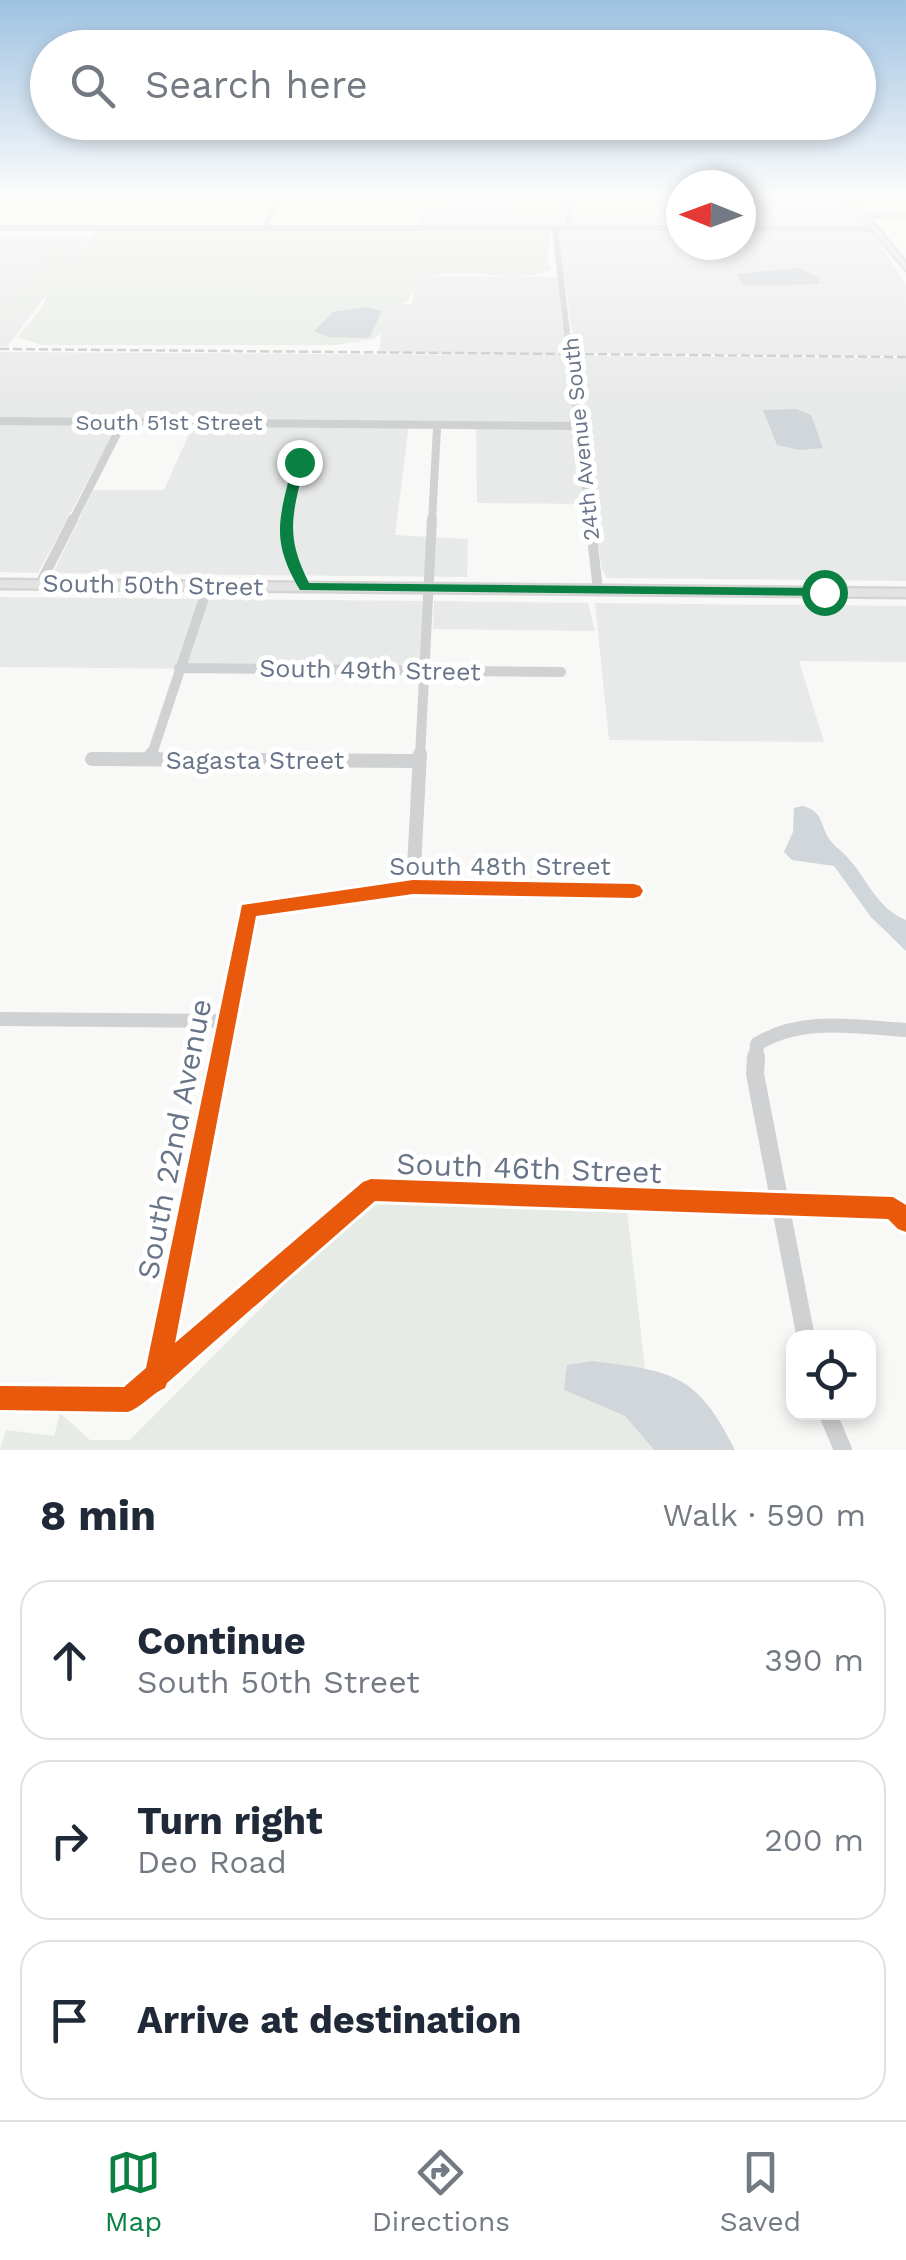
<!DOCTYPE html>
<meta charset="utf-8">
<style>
body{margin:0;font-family:"Work Sans",sans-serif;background:#f6f6f7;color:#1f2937}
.controls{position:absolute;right:30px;bottom:30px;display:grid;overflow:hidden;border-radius:20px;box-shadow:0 5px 15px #0003}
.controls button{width:90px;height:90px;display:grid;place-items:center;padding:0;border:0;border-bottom:2px solid #e0e1e3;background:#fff;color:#1f2937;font:50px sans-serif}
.compass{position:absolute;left:666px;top:170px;width:90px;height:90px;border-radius:50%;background:#fff;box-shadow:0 5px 15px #0003;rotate:271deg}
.stop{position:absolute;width:30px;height:30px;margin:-22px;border:8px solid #0b8043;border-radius:50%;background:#fff}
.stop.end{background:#0b8043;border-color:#fff;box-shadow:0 2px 10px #0008}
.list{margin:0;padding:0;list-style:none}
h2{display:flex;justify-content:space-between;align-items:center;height:130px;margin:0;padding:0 40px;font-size:42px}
h2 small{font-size:32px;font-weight:400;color:#747a83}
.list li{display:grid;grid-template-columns:65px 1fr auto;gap:30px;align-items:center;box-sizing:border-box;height:160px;margin:0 20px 20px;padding:0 20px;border:2px solid #e0e1e3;border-radius:30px}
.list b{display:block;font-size:38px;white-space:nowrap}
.list p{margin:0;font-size:32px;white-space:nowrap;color:#747a83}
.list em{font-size:32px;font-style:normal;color:#747a83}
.icon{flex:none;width:55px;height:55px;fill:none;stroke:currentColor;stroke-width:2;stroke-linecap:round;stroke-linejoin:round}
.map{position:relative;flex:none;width:906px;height:1450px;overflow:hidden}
.search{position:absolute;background:#fff;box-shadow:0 5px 15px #0003;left:30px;right:30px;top:30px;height:110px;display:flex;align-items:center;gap:25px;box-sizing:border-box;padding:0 35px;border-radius:55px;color:#747a83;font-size:38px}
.sheet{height:670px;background:#fff}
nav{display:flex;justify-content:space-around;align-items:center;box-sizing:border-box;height:140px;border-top:2px solid #e0e1e3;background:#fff;font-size:28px;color:#747a83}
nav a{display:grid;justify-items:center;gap:5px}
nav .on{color:#0b8043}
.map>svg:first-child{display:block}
.built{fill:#e8e9e9}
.green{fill:#e7ebe5}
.water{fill:#d1d6da}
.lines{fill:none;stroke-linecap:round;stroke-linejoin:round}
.major-casing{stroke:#d4d4d5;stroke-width:5}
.minor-far4{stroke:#d0d1d2;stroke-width:6}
.minor-far3{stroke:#d0d1d2;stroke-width:8}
.minor-far2{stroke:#d0d1d2;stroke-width:10}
.minor-far1{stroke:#d0d1d2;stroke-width:14}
.minor{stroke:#d0d1d2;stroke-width:18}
.major{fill:#e3e3e3;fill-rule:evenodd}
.rail{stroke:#c6c7c8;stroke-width:2.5;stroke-dasharray:9 4;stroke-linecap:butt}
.cycleway-casing{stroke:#fff;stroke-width:6}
.cycleway{fill:#e8590c;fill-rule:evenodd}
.route{fill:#0b8043}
.labels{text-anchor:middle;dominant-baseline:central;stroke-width:10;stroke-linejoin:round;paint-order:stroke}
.far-street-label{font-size:22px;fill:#687487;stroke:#fff}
.street-label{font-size:25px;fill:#687487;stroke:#fff}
.near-street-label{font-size:30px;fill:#687487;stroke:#fff}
</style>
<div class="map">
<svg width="906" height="1450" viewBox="0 0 906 1450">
<rect width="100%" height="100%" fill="#f8f8f7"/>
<!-- built -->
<path class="built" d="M452,197H565L569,228L574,227L570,197H681V245H741V197H850L906,284V356L575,353L557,228L419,233L422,207H450Z
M0,236L90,237L7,347L0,346Z
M416,276L559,277L586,504L477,503L476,424H409L395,535L468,539L467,577L53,573L93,490H164L194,423H119L38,573L0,572V352L527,355L379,353L385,304H412Z
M576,356L906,358V581L607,578L602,569L579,425Z
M0,597L424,601L423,671L0,667Z
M434,601L588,603L595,631L433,629Z
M595,603L906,606V662L799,661L824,742L609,740Z"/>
<!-- green -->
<path class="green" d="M503,224L551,225L547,260L552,268L547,272C507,286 447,259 418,284C411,290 411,296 406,303L388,306L386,328L374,339L335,345H41L18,337L43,306L50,283L25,313L0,326L3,307L56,243L82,242L60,275L100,229L321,231Z
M373,1195L626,1202L645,1369L564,1390L625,1416L654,1450H0L6,1430L54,1436L60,1413L90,1440H130Z"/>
<!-- water -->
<path class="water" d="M798,268L816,276L820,284L750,286L742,284L737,274Z
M365,307L382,311L369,338L328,337L314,331L333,312Z
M796,409L811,415L823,448L800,450L777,445L763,410Z
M802,806C824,811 819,824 830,840C834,846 842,851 847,857C868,879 876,908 906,920V951L871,917L834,866L792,860L784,852L793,832L794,808Z
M592,1361C672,1371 697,1373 735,1450H654L625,1416L564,1390L567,1365Z"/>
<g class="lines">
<!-- major casing -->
<g class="major-casing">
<path id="major" d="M845,197H852L906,263V270Z
M0,580L906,589V597L0,588Z"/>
</g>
<!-- minor-far4 -->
<path class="minor-far4" d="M568,197L570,227
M871,216H906
M0,228H681
M265,228L279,197
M555,228L568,340
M741,228L871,229"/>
<!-- minor-far3 -->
<path class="minor-far3" d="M568,337L590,522
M0,421L579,426
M72,522L123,422
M286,522L299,463
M432,522L437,428"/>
<!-- minor-far2 -->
<path class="minor-far2" d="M286,519L289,552L304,587
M590,519L598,590
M40,584L73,519
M179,668L561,672
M151,757L208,586
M420,757L432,519"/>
<!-- minor-far1 -->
<path class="minor-far1" d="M92,759L419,761
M150,759L152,754
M413,887L420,754
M0,1019L224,1021
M219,1060L248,910L413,887L634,891
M756,1060L757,1044C802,1016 856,1027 906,1030"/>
<!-- minor -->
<path class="minor" d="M756,1057L755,1074L806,1338
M156,1379L219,1057
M0,1398L128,1400L371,1190L893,1208L906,1221
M827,1412L843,1450"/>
<!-- major -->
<use href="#major" class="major"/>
<!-- rail -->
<path class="rail" d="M0,349L906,357"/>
<!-- cycleway casing -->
<g class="cycleway-casing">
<path id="cycleway" d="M413,880L634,884L640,886L643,891L640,896L634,898L413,894L256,916L175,1343L363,1182L371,1179L893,1197L906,1205V1232L898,1229L888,1219L375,1201L167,1383L165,1388C151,1394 142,1407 128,1412L0,1410V1386L124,1387L146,1368L242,905Z"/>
</g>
<!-- cycleway -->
<use href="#cycleway" class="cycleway"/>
</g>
<!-- sky -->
<linearGradient id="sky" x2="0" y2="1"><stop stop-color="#9fc2e2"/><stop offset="0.49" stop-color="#fcfcfb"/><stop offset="1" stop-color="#fcfcfb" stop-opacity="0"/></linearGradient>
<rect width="906" height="400" fill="url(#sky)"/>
<!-- route -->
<path class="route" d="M299,459L305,462C293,514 284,534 309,583L824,588L831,592L824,596L300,590C269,538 280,518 293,462Z"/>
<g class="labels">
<!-- far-street labels -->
<g class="far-street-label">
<text x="169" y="422">South 51st Street</text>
<text transform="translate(581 439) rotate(-96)">24th Avenue South</text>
</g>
<!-- street labels -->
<g class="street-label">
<text transform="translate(153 585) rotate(1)">South 50th Street</text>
<text transform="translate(370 670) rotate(1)">South 49th Street</text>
<text x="255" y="760">Sagasta Street</text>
<text x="500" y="866">South 48th Street</text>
</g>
<!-- near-street labels -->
<g class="near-street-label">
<text transform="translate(174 1139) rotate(-79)">South 22nd Avenue</text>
<text transform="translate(529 1168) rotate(2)">South 46th Street</text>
</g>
</g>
</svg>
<div class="controls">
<button><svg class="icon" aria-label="locate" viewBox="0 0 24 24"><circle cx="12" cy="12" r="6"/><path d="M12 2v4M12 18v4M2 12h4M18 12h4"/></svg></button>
</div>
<svg class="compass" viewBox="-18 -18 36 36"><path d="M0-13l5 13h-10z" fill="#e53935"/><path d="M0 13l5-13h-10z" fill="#747a83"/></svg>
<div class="stop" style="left:824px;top:592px"></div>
<div class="stop end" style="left:299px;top:462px"></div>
<div class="search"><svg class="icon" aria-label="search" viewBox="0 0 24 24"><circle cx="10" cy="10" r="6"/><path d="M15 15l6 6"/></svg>Search here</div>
</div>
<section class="sheet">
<h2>8 min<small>Walk · 590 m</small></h2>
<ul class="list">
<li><svg class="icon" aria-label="ahead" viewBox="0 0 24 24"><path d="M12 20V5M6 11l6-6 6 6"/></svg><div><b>Continue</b><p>South 50th Street</p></div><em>390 m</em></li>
<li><svg class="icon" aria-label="right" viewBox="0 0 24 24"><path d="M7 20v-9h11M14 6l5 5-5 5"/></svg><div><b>Turn right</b><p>Deo Road</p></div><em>200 m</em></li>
<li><svg class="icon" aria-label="arrive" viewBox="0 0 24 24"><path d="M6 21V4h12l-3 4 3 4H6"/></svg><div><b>Arrive at destination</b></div></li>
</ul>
</section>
<nav>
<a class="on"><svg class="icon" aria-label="map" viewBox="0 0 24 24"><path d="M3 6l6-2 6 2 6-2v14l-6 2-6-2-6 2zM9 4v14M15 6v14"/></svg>Map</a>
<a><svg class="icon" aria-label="directions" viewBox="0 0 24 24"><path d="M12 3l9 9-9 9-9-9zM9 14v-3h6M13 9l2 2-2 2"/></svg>Directions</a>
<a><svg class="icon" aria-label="saved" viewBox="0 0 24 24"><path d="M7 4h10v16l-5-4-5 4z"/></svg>Saved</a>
</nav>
